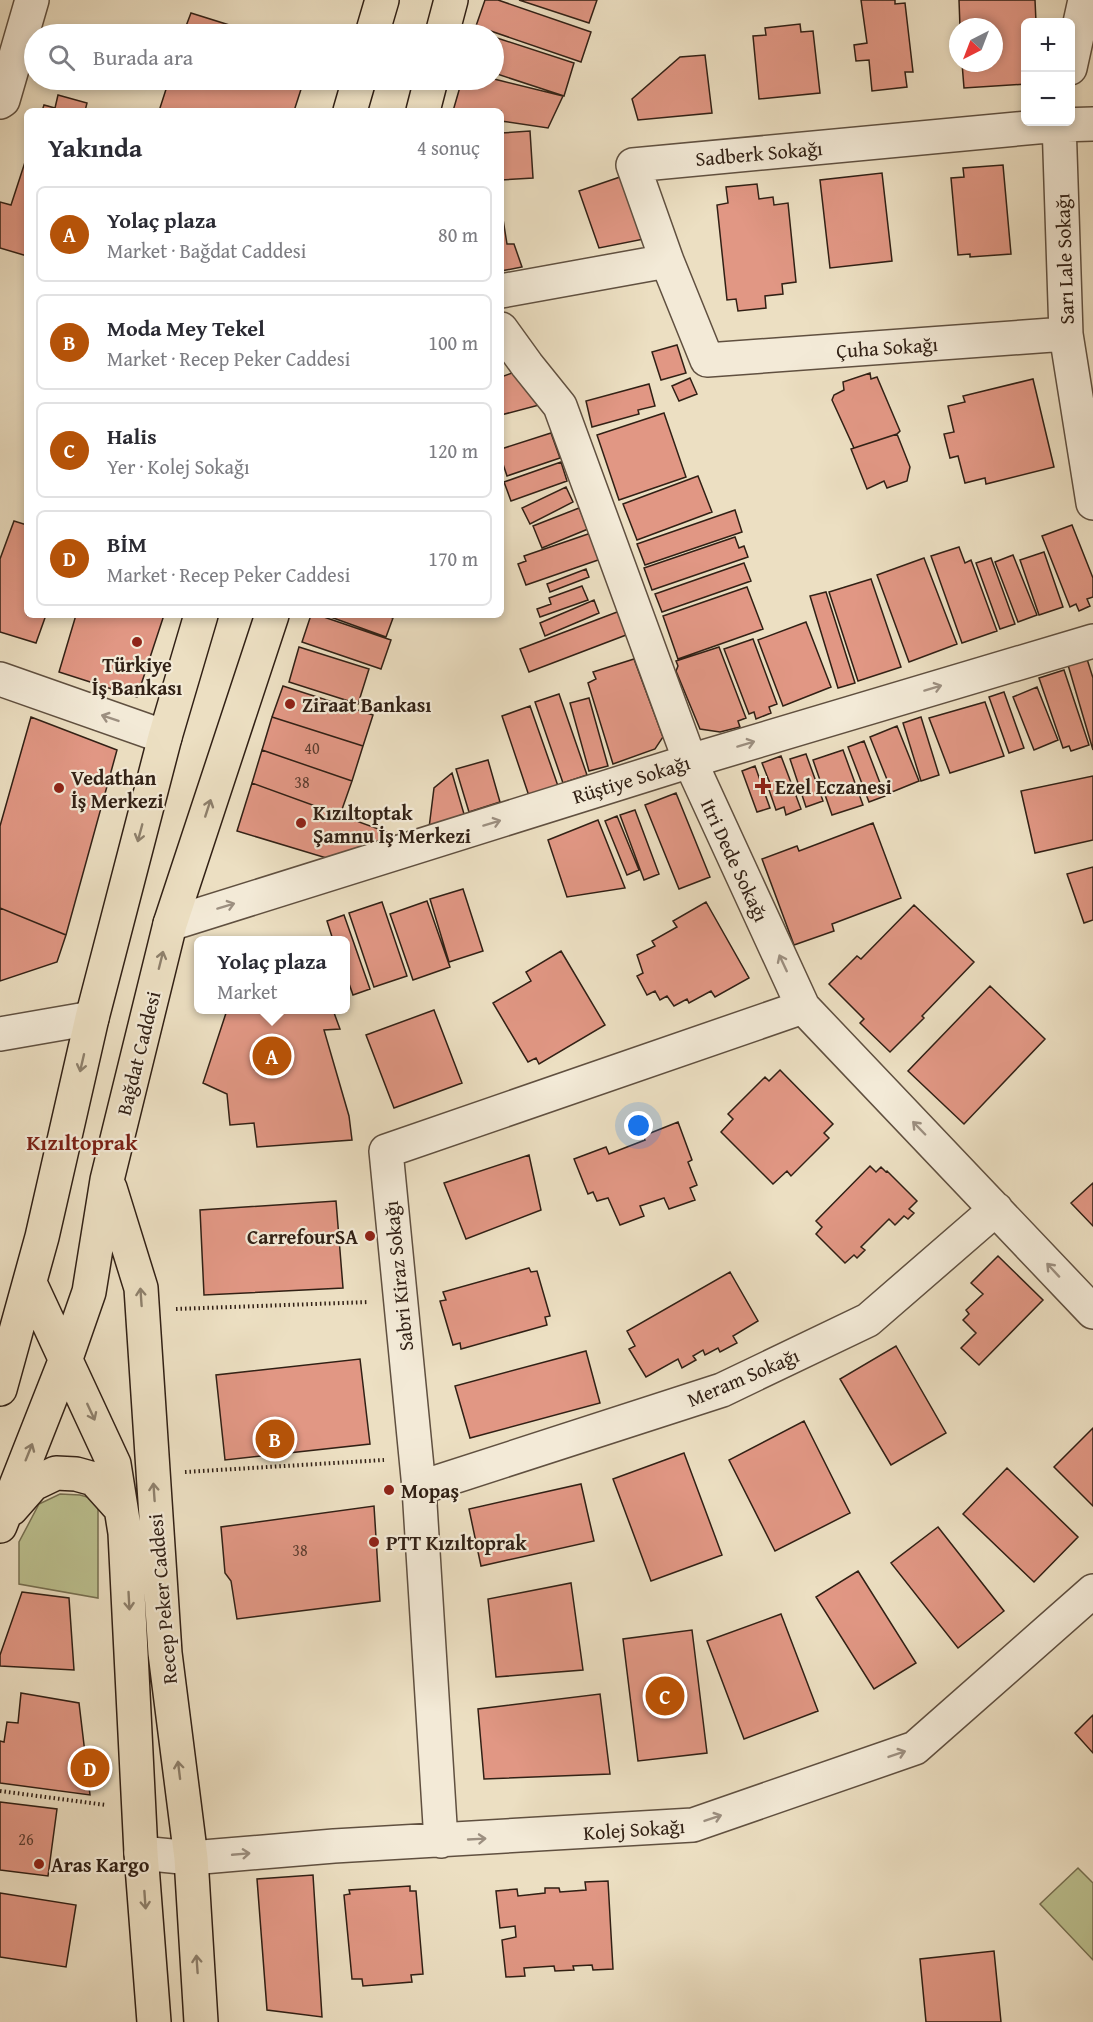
<!DOCTYPE html>
<html lang="tr">
<meta charset="utf-8">
<style>
body{margin:0;font-family:"Gentium Book Plus",serif;background:#f2f2f3;color:#2b2b33}
.controls{position:absolute;right:18px;top:18px;display:grid;overflow:hidden;border-radius:9px;box-shadow:0 3px 9px #0003}
.controls button{width:54px;height:54px;display:grid;place-items:center;padding:0;border:0;border-bottom:2px solid #e1e1e2;background:#fff;color:#2b2b33;font:30px sans-serif}
.compass{position:absolute;left:949px;top:18px;width:54px;height:54px;border-radius:50%;background:#fff;box-shadow:0 3px 9px #0003;rotate:222deg}
.you{position:absolute;left:639px;top:1126px;width:21px;height:21px;margin:-15px;border:4px solid #fff;border-radius:50%;background:#1a73e8;box-shadow:0 0 0 9px #1a73e833}
.badge{display:grid;place-items:center;width:39px;height:39px;border-radius:50%;background:#b45309;color:#fff;font-size:20px;font-weight:700}
.pin{position:absolute;translate:-50% -50%;border:3px solid #fff;box-shadow:0 2px 6px #0006}
.popup{position:absolute;left:194px;top:936px;width:156px;height:78px;box-sizing:border-box;display:grid;place-content:center;border-radius:9px;background:#fff;filter:drop-shadow(0 2px 4px #0005);font-size:20px;white-space:nowrap;color:#7c7c81}
.popup b{font-size:22px;color:#2b2b33}
.popup::after{content:'';position:absolute;left:50%;top:100%;margin-left:-12px;border:12px solid transparent;border-top-color:#fff}
.list{margin:0;padding:0;list-style:none}
h2{display:flex;justify-content:space-between;align-items:center;height:78px;margin:0;padding:0 24px;font-size:26px}
h2 small{font-size:20px;font-weight:400;color:#7c7c81}
.list li{display:grid;grid-template-columns:39px 1fr auto;gap:18px;align-items:center;box-sizing:border-box;height:96px;margin:0 12px 12px;padding:0 12px;border:2px solid #e1e1e2;border-radius:9px}
.list b{display:block;font-size:22px;white-space:nowrap}
.list p{margin:0;font-size:20px;white-space:nowrap;color:#7c7c81}
.list em{font-size:20px;font-style:normal;color:#7c7c81}
.icon{flex:none;width:33px;height:33px;fill:none;stroke:currentColor;stroke-width:2;stroke-linecap:round;stroke-linejoin:round}
.map{position:relative;flex:none;width:1093px;height:2022px;overflow:hidden}
.search{position:absolute;background:#fff;box-shadow:0 3px 9px #0003;left:24px;top:24px;width:480px;height:66px;display:flex;align-items:center;gap:15px;box-sizing:border-box;padding:0 21px;border-radius:33px;color:#7c7c81;font-size:22px}
.panel{position:absolute;background:#fff;box-shadow:0 3px 9px #0003;left:24px;top:108px;width:480px;height:510px;border-radius:9px}
.map>svg:first-child{display:block}
.green{fill:#bcc190;stroke:#767052;stroke-width:1.5}
.building{fill:#e19784;stroke:#312015;stroke-width:1.5}
.lines{fill:none;stroke-linecap:round;stroke-linejoin:round}
.minor-casing{stroke:#605040;stroke-width:36}
.major-casing{stroke:#312015;stroke-width:36}
.path{stroke:#312015;stroke-width:4;stroke-dasharray:1.5 3;stroke-linecap:butt}
.minor{stroke:#f3ead7;stroke-width:33}
.major{stroke:#ecdfc2;stroke-width:33}
.oneway{stroke:#9c8f80}
.oneway2{stroke:#8e806c}
.poi-dot{fill:#8f2418;stroke:#f3ead7;stroke-width:2}
.labels{text-anchor:middle;dominant-baseline:central;stroke-width:4.5;stroke-linejoin:round;paint-order:stroke}
.number-label{font-size:16px;fill:#5d3e31}
.street-label{font-size:20px;fill:#312015;stroke:#f3ead7}
.poi-label{font-size:20px;font-weight:bold;fill:#312015;stroke:#f3ead7;text-anchor:start}
.quarter-label{font-size:22px;font-weight:bold;fill:#7a1f14;stroke:#f3ead7}
</style>
<div class="map">
<svg width="1093" height="2022" viewBox="0 0 1093 2022">
<rect width="100%" height="100%" fill="#ecdfc2"/>
<filter id="stains"><feTurbulence type="fractalNoise" baseFrequency=".00333" numOctaves="4"/><feColorMatrix values="0 0 0 0 .2 0 0 0 0 .09 0 0 0 0 .02 0 0 0 .5 -.17"/></filter>
<radialGradient id="worn" r=".72"><stop offset=".6" stop-color="#630" stop-opacity="0"/><stop offset="1" stop-color="#630" stop-opacity=".3"/></radialGradient>
<!-- green -->
<path class="green" d="M60,1494L80,1495L98,1500V1598L19,1584V1542L39,1504Z
M1078,1868L1093,1883V1960L1040,1904Z"/>
<!-- building -->
<path class="building" d="M485,0H498L591,32L581,62L476,26Z
M519,0H597L589,23Z
M861,0H895V4L905,3L913,72H905L907,87L872,91L869,60L856,61L854,45L867,43Z
M959,0H1035L1036,22H1026V84L964,88L962,63H994V27H960Z
M191,13L258,34H183Z
M800,24L801,32L813,31L820,93L759,99L753,36L766,35L765,28Z
M494,37L574,63L564,96L494,73Z
M705,55L712,113L638,120L632,99L680,57Z
M494,79L563,96L548,128L501,121V111H453L462,80Z
M169,80H304L294,111H159Z
M58,95L87,103L85,111H42L44,105L55,108Z
M530,131L533,178L501,180V133Z
M27,156V256L0,248V202L11,205Z
M1003,165L1011,254L970,257V254L958,255L951,178L964,177L963,168Z
M882,173L892,261L830,268L820,180Z
M620,177L644,239L599,248L579,191Z
M757,184L759,199L773,197L774,205L788,203L796,282L782,284L783,294L765,296L766,308L738,311L736,299L727,300L717,205L728,203L726,187Z
M503,219L507,244H514L522,267L501,271V220Z
M677,345L686,373L661,380L652,352Z
M523,369L539,405L501,415V377Z
M870,373L871,379L877,377L900,431L897,434L854,448L832,400L834,395L844,390L843,382Z
M690,378L697,394L679,401L672,386Z
M1033,379L1054,467L986,484L985,478L965,483L958,456L950,458L944,434L954,432L948,406L965,402L963,396Z
M649,384L655,406L638,410L639,414L592,427L586,401Z
M664,413L686,477L619,500L597,435Z
M551,433L560,458L507,476L501,458V449Z
M897,434L910,467L907,481L887,488L884,481L867,489L851,449Z
M561,462L567,481L511,501L504,482Z
M698,476L712,512L637,540L623,504Z
M566,487L573,502L530,524L522,508Z
M579,508L588,529L542,548L533,526Z
M735,510L742,532L645,565L637,544Z
M14,521L27,525V615H46L36,643L0,632V559Z
M1072,525L1093,578V597L1087,599L1090,606L1079,611L1076,604L1070,607L1042,536Z
M591,533L601,559L526,585L518,564L526,561L524,556Z
M735,537L739,548L744,546L748,557L652,590L644,568Z
M959,547L965,563L971,560L997,631L962,643L931,556Z
M1044,552L1063,607L1039,615L1020,560Z
M1013,555L1037,615L1018,622L995,562Z
M924,558L957,644L909,662L877,575Z
M991,558L1015,624L1000,629L976,563Z
M744,563L751,581L662,612L655,594Z
M586,569L589,577L550,592L547,584Z
M871,579L901,667L858,681L829,592Z
M582,586L588,600L540,617L537,609L551,604L549,598Z
M747,587L763,629L678,659L663,616Z
M826,592L855,683L838,688L810,596Z
M594,600L599,613L545,636L540,623Z
M625,609L634,632L529,672L520,649Z
M76,615H164L137,697L59,672Z
M311,615H318L391,640L381,669L302,642Z
M325,615H384L393,618L386,637Z
M806,622L831,687L783,706L758,640Z
M753,639L777,704L769,707L771,713L756,719L754,712L749,714L724,649Z
M299,647L369,669L358,704L289,682Z
M719,647L746,718L738,721L740,727L720,732L700,729L676,671L678,666L676,661Z
M634,659L663,737L655,749L613,764L588,683L596,679L593,672Z
M1087,659L1093,678V750L1068,665Z
M1064,670L1089,745L1071,751L1069,746L1063,748L1039,678Z
M283,686L373,715L363,746L272,717Z
M1037,687L1058,740L1034,750L1013,697Z
M1004,692L1024,748L1009,753L989,697Z
M559,694L587,775L563,783L535,702Z
M589,698L608,766L589,771L570,703Z
M985,702L1004,756L950,773L929,718Z
M530,706L558,786L529,796L502,716Z
M31,717L117,750L66,935L0,908V826Z
M272,717L363,746L352,781L262,750Z
M921,717L939,775L921,781L903,723Z
M897,726L919,781L892,792L870,737Z
M864,741L885,796L869,802L848,747Z
M262,750L352,781L340,815L252,783Z
M843,750L863,805L832,815L813,760Z
M806,754L823,801L806,807L790,759Z
M781,756L801,809L786,815L784,807L776,810L768,787L771,786L762,763Z
M488,760L500,802L469,812L456,769Z
M755,766L770,808L757,812L742,771Z
M452,773L464,814L429,828L434,788Z
M1093,776V840L1035,853L1021,791Z
M252,783L395,835L333,860L237,831Z
M676,793L710,877L679,889L645,805Z
M635,810L659,874L644,880L620,815Z
M617,816L639,870L627,875L605,821Z
M598,820L625,888L567,897L548,840Z
M873,823L901,898L832,924L834,931L794,945L762,859L797,846L799,851Z
M1093,867V920L1084,923L1067,874Z
M463,889L483,951L449,962L430,899Z
M427,901L450,967L413,980L390,914Z
M382,902L407,976L374,987L349,913Z
M706,902L749,978L715,997L711,991L689,1003L687,999L674,1006L667,996L660,1000L655,991L647,995L637,976L643,973L637,955L655,946L652,941L677,927L673,921Z
M914,905L974,962L922,1016L924,1018L890,1052L860,1023L864,1019L829,984L857,956L861,959Z
M0,908L66,935L57,962L0,981Z
M344,915L370,989L353,995L346,975V940H333L327,921Z
M561,951L605,1025L539,1064L536,1058L528,1062L493,1003L531,981L526,972Z
M990,986L1045,1039L964,1124L908,1071Z
M227,1010H333L340,1029L324,1030L349,1116L352,1140L257,1147L254,1123L230,1125L227,1094L203,1083Z
M434,1010L462,1083L394,1108L366,1035Z
M780,1070L833,1124L824,1133L829,1138L791,1176L787,1171L773,1184L721,1132L733,1119L728,1114L765,1077L769,1081Z
M678,1122L692,1160L688,1162L697,1185L690,1188L695,1200L669,1209L664,1198L640,1206L644,1216L620,1225L608,1198L597,1201L593,1192L588,1194L574,1159L606,1147L609,1154L645,1140L643,1136Z
M529,1155L541,1210L466,1239L444,1183Z
M870,1166L876,1172L881,1167L886,1172L887,1171L917,1201L909,1209L914,1213L908,1219L904,1216L895,1225L889,1219L861,1247L865,1250L857,1258L854,1255L845,1263L816,1234L822,1227L816,1221Z
M1093,1183V1226L1071,1203Z
M336,1201L343,1288L204,1295L200,1210Z
M998,1256L1043,1300L979,1365L961,1348L976,1333L963,1320L969,1314L966,1310L983,1294L971,1283Z
M529,1268L531,1272L537,1271L550,1316L545,1317L547,1325L461,1349L460,1343L453,1345L440,1301L446,1300L443,1292Z
M730,1272L758,1321L733,1336L737,1343L720,1352L718,1348L705,1355L703,1350L693,1356L696,1360L682,1368L678,1359L646,1377L629,1349L635,1346L627,1331Z
M896,1346L946,1433L891,1465L840,1379Z
M586,1351L600,1403L470,1438L455,1386Z
M360,1359L370,1444L225,1460L216,1375Z
M804,1421L850,1513L775,1551L729,1460Z
M1093,1428V1506L1054,1467Z
M684,1453L722,1555L651,1581L613,1479Z
M1007,1468L1078,1537L1034,1582L963,1514Z
M581,1484L594,1541L481,1566L469,1509Z
M374,1506L380,1601L237,1619L231,1581L225,1573L221,1527Z
M938,1527L1004,1611L958,1648L891,1563Z
M858,1571L916,1663L874,1689L816,1597Z
M571,1583L583,1670L496,1677L488,1599Z
M22,1592L69,1598L74,1670L0,1666V1655Z
M781,1614L818,1711L744,1739L707,1641Z
M692,1630L707,1753L638,1761L623,1639Z
M21,1693L79,1703L90,1795L0,1783V1741L4,1742L7,1722L18,1723Z
M600,1694L610,1774L484,1779L478,1709Z
M1093,1715V1753L1075,1733Z
M0,1802L57,1809L48,1876L0,1870Z
M313,1875L322,2017L267,2010L257,1879Z
M608,1881L613,1969L593,1970L592,1965L573,1966L574,1970L555,1971L554,1966L524,1968L525,1976L506,1977L502,1940L516,1937L515,1926L500,1928L496,1891L517,1889L518,1896L545,1893V1888H559L560,1892L586,1890L585,1882Z
M410,1886V1891H416L423,1974L411,1975L412,1982L363,1986L362,1979H352L344,1895L350,1894L349,1890Z
M0,1893L76,1905L66,1967L0,1957Z
M994,1951L1001,2022H926L920,1959Z"/>
<g class="lines">
<!-- minor casing -->
<g class="minor-casing">
<path id="minor" d="M1070,68L1085,0
M0,102L3,100L32,0
M1059,122L1066,334L1093,503
M501,291L667,261
M501,329L527,365L560,406L690,761L803,1007L1093,1312
M1066,334L707,360L667,261L633,165L1059,125L1093,124
M0,679L165,737
M170,924L690,761L1093,641
M0,1034L92,1018
M419,1488L722,1390L868,1320L996,1209
M441,1841L419,1488L386,1151L803,1007
M141,1853L191,1858L334,1846L693,1825L915,1748L1093,1591"/>
</g>
<!-- major casing -->
<g class="major-casing">
<path id="major" d="M372,34L382,0
M442,34L451,0
M350,111L359,80
M423,111L431,80
M110,1188L141,1288L165,1653L191,1858L201,2022
M30,1283L114,1464L125,1533L141,1853L154,2022
M0,1389L42,1237L92,1018L165,737L201,615
M11,1509L33,1484L56,1473L76,1474L94,1479L121,1509
M0,1526L65,1361L89,1292L107,1180L170,924L272,615"/>
</g>
<!-- path -->
<path class="path" d="M176,1309L369,1302
M185,1472L384,1460
M0,1791L106,1805"/>
<!-- minor -->
<use href="#minor" class="minor"/>
<!-- major -->
<use href="#major" class="major"/>
</g>
<!-- one-way arrows -->
<defs><path id="oneway-shaft" d="M-6 0H5M1.5-3L5.5 0L1.5 3" fill="none" stroke-width="1.6" stroke-linecap="round" stroke-linejoin="round" transform="scale(1.5)"/></defs>
<g class="oneway">
<use href="#oneway-shaft" transform="translate(933 688) rotate(-17)"/>
<use href="#oneway-shaft" transform="translate(110 718) rotate(-161)"/>
<use href="#oneway-shaft" transform="translate(746 744) rotate(-17)"/>
<use href="#oneway-shaft" transform="translate(492 823) rotate(-17)"/>
<use href="#oneway-shaft" transform="translate(226 906) rotate(-17)"/>
<use href="#oneway-shaft" transform="translate(783 963) rotate(-115)"/>
<use href="#oneway-shaft" transform="translate(919 1128) rotate(-134)"/>
<use href="#oneway-shaft" transform="translate(1053 1270) rotate(-133)"/>
<use href="#oneway-shaft" transform="translate(897 1754) rotate(-19)"/>
<use href="#oneway-shaft" transform="translate(713 1818) rotate(-19)"/>
<use href="#oneway-shaft" transform="translate(477 1839) rotate(-3)"/>
<use href="#oneway-shaft" transform="translate(241 1854) rotate(-5)"/>
</g>
<g class="oneway2">
<use href="#oneway-shaft" transform="translate(208 808) rotate(-72)"/>
<use href="#oneway-shaft" transform="translate(140 833) rotate(105)"/>
<use href="#oneway-shaft" transform="translate(161 960) rotate(-76)"/>
<use href="#oneway-shaft" transform="translate(82 1063) rotate(103)"/>
<use href="#oneway-shaft" transform="translate(141 1297) rotate(-94)"/>
<use href="#oneway-shaft" transform="translate(91 1412) rotate(65)"/>
<use href="#oneway-shaft" transform="translate(29 1452) rotate(-68)"/>
<use href="#oneway-shaft" transform="translate(154 1492) rotate(-94)"/>
<use href="#oneway-shaft" transform="translate(129 1601) rotate(87)"/>
<use href="#oneway-shaft" transform="translate(179 1770) rotate(-97)"/>
<use href="#oneway-shaft" transform="translate(145 1900) rotate(86)"/>
<use href="#oneway-shaft" transform="translate(197 1964) rotate(-94)"/>
</g>
<!-- markers -->
<g class="poi-dot">
<circle cx="137" cy="642" r="6"/>
<circle cx="290" cy="704" r="6"/>
<path d="M760 777h6v6h6v6h-6v6h-6v-6h-6v-6h6z"/>
<circle cx="59" cy="788" r="6"/>
<circle cx="301" cy="823" r="6"/>
<circle cx="370" cy="1236" r="6"/>
<circle cx="389" cy="1490" r="6"/>
<circle cx="374" cy="1542" r="6"/>
<circle cx="39" cy="1864" r="6"/>
</g>
<g class="labels">
<!-- number labels -->
<g class="number-label">
<text x="312" y="748">40</text>
<text x="302" y="782">38</text>
<text x="300" y="1550">38</text>
<text x="26" y="1839">26</text>
</g>
<!-- street labels -->
<g class="street-label">
<text transform="translate(759 153) rotate(-5)">Sadberk Sokağı</text>
<text transform="translate(1064 259) rotate(-92)">Sarı Lale Sokağı</text>
<text transform="translate(887 347) rotate(-4)">Çuha Sokağı</text>
<text transform="translate(631 779) rotate(-17)">Rüştiye Sokağı</text>
<text transform="translate(735 860) rotate(65)">Itri Dede Sokağı</text>
<text transform="translate(138 1053) rotate(-76)">Bağdat Caddesi</text>
<text transform="translate(398 1276) rotate(-96)">Sabri Kiraz Sokağı</text>
<text transform="translate(743 1377) rotate(-23)">Meram Sokağı</text>
<text transform="translate(162 1599) rotate(-95)">Recep Peker Caddesi</text>
<text transform="translate(634 1829) rotate(-4)">Kolej Sokağı</text>
</g>
<!-- poi labels -->
<g class="poi-label">
<text x="137" y="664" text-anchor="middle">Türkiye<tspan x="137" dy="23">İş Bankası</tspan></text>
<text x="302" y="704">Ziraat Bankası</text>
<text x="71" y="777">Vedathan<tspan x="71" dy="23">İş Merkezi</tspan></text>
<text x="775" y="786">Ezel Eczanesi</text>
<text x="313" y="812">Kızıltoptak<tspan x="313" dy="23">Şamnu İş Merkezi</tspan></text>
<text x="358" y="1236" text-anchor="end">CarrefourSA</text>
<text x="401" y="1490">Mopaş</text>
<text x="386" y="1542">PTT Kızıltoprak</text>
<text x="51" y="1864">Aras Kargo</text>
</g>
<!-- quarter labels -->
<g class="quarter-label">
<text x="82" y="1142">Kızıltoprak</text>
</g>
</g>
<rect width="100%" height="100%" filter="url(#stains)"/>
<rect width="100%" height="100%" fill="url(#worn)"/>
</svg>
<div class="controls">
<button>+</button>
<button>−</button>
</div>
<svg class="compass" viewBox="-18 -18 36 36"><path d="M0-13l5 13h-10z" fill="#e53935"/><path d="M0 13l5-13h-10z" fill="#7c7c81"/></svg>
<div class="you"></div>
<div class="pin badge" style="left:272px;top:1056px">A</div>
<div class="popup"><b>Yolaç plaza</b>Market</div>
<div class="pin badge" style="left:275px;top:1439px">B</div>
<div class="pin badge" style="left:665px;top:1696px">C</div>
<div class="pin badge" style="left:90px;top:1768px">D</div>
<div class="search"><svg class="icon" aria-label="search" viewBox="0 0 24 24"><circle cx="10" cy="10" r="6"/><path d="M15 15l6 6"/></svg>Burada ara</div>
<section class="panel">
<h2>Yakında<small>4 sonuç</small></h2>
<ul class="list">
<li><span class="badge">A</span><div><b>Yolaç plaza</b><p>Market · Bağdat Caddesi</p></div><em>80 m</em></li>
<li><span class="badge">B</span><div><b>Moda Mey Tekel</b><p>Market · Recep Peker Caddesi</p></div><em>100 m</em></li>
<li><span class="badge">C</span><div><b>Halis</b><p>Yer · Kolej Sokağı</p></div><em>120 m</em></li>
<li><span class="badge">D</span><div><b>BİM</b><p>Market · Recep Peker Caddesi</p></div><em>170 m</em></li>
</ul>
</section>
</div>
